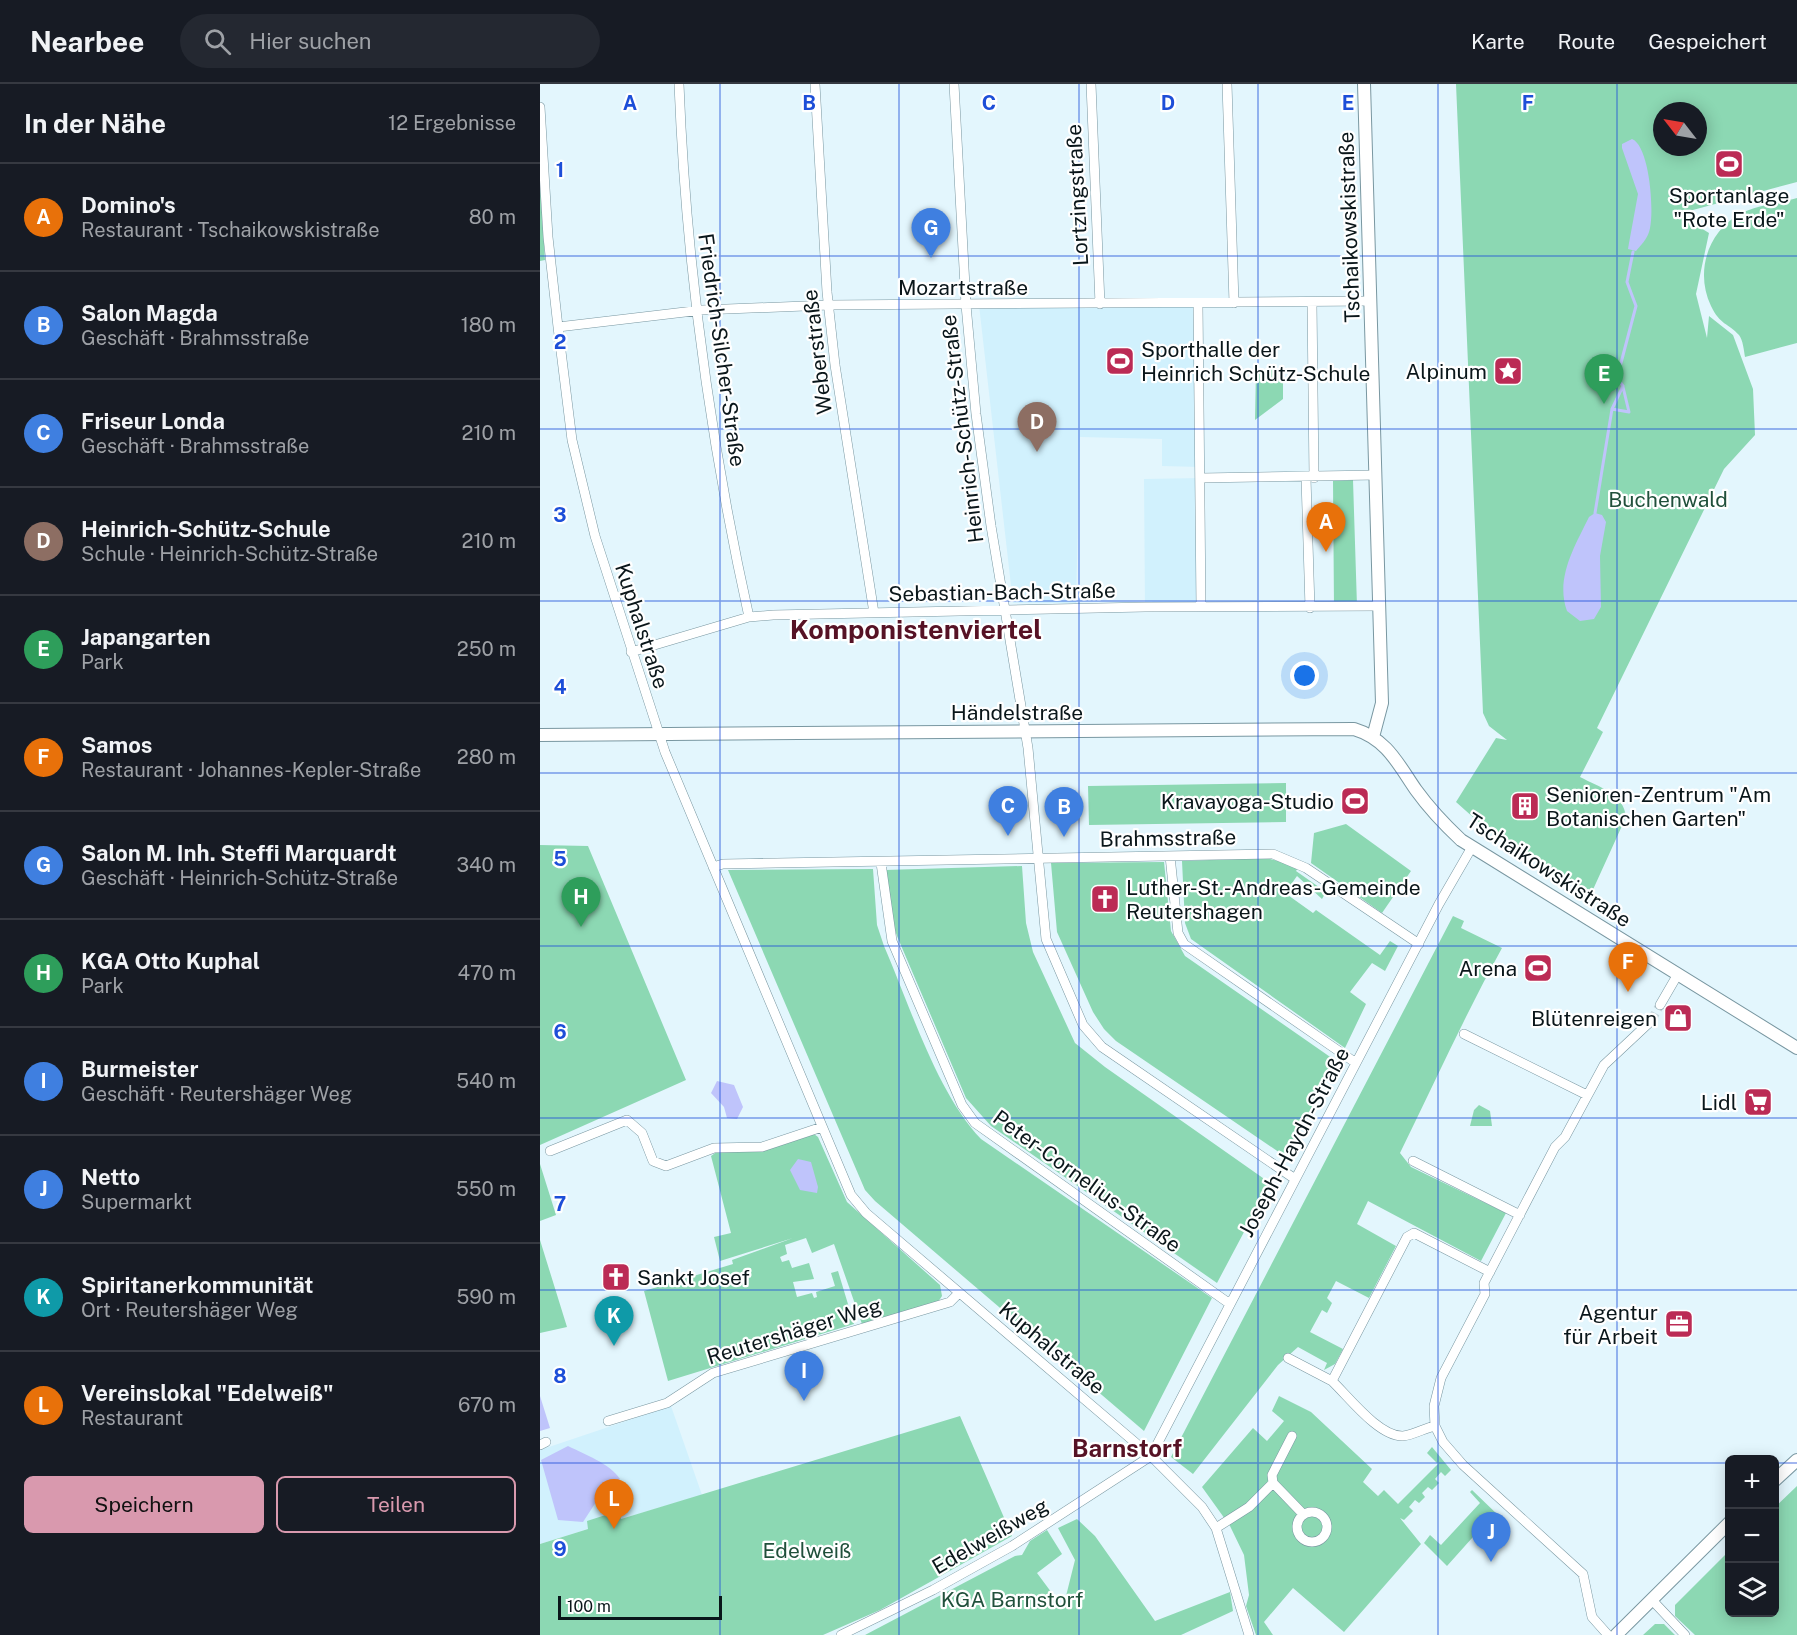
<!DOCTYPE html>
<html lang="de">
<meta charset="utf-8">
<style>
body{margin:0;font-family:"Public Sans",sans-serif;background:#242831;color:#f1f3f6}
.controls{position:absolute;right:18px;bottom:18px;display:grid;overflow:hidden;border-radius:9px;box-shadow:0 3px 15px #0003}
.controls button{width:54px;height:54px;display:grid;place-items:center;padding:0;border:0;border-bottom:2px solid #363941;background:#171b24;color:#f1f3f6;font:30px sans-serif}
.compass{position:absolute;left:1113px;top:18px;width:54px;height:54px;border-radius:50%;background:#171b24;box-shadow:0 3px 15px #0003;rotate:301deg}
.scale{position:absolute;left:18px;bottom:15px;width:164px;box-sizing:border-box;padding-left:6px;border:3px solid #0a161a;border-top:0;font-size:16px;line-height:21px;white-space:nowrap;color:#0a161a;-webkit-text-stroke:4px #fff;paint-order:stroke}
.you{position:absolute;left:765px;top:592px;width:21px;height:21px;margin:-15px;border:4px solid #fff;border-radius:50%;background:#1a73e8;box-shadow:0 0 0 9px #1a73e833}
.badge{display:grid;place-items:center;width:39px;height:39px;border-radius:50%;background:#d999ae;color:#fff;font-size:20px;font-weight:700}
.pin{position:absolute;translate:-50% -50px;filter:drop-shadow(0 2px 3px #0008)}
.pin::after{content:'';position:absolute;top:32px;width:21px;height:18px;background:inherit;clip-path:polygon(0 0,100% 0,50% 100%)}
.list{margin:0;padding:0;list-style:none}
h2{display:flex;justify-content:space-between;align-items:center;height:78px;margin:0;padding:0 24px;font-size:26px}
h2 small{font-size:20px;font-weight:400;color:#9ea1a6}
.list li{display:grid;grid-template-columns:39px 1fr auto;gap:18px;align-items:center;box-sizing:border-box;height:108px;padding:0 24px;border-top:2px solid #363941}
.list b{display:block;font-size:22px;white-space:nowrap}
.list p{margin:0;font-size:20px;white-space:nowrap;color:#9ea1a6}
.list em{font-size:20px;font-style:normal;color:#9ea1a6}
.actions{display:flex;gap:12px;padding:18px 24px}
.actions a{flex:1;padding:14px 0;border:2px solid #d999ae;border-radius:9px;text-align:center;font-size:21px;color:#d999ae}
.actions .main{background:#d999ae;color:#111}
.icon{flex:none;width:33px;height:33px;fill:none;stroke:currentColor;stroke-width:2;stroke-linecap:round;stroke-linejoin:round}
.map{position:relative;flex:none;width:1257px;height:1551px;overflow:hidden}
header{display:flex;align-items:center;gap:36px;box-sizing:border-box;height:84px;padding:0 30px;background:#171b24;border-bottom:2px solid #363941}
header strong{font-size:28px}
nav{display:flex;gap:33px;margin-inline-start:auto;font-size:21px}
.search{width:420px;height:54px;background:#242831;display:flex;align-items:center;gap:15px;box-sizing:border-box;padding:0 21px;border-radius:33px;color:#9ea1a6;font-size:22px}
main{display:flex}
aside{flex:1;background:#171b24}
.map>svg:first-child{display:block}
.built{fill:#d1f1fd}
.green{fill:#8cd8b3;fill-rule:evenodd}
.water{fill:#bfc4fb}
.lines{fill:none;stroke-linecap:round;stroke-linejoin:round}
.stream{stroke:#bfc4fb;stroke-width:3}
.minor-tunnel{stroke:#c2d4db;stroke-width:9;stroke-dasharray:9 4.5;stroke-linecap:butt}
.minor-casing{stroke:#7997a1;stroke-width:10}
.tertiary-casing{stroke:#7997a1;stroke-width:14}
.minor{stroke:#fff;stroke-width:9}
.tertiary{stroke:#fff;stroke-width:12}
.grid{fill:none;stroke:#1d4ed8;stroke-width:1.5;stroke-opacity:0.55}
.labels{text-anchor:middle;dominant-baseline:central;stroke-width:4.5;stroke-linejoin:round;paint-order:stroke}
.street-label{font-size:21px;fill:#0a161a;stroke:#fff}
.poi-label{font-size:21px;fill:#0a161a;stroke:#fff;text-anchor:end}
.park-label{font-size:21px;fill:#20503b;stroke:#fff}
.quarter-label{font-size:24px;font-weight:bold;fill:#561225;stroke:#fff}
.district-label{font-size:27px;font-weight:bold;fill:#561225;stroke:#fff}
.grid-label{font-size:20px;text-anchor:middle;font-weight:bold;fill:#1d4ed8;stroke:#fff;stroke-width:4.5;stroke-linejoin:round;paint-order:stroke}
</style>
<header>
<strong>Nearbee</strong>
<div class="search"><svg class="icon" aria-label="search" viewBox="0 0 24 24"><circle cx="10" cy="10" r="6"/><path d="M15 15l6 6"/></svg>Hier suchen</div>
<nav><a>Karte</a><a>Route</a><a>Gespeichert</a></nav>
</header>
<main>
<aside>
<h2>In der Nähe<small>12 Ergebnisse</small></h2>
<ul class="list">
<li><span class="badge" style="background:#e8710a">A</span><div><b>Domino's</b><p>Restaurant · Tschaikowskistraße</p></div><em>80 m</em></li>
<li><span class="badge" style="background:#3f7fe0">B</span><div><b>Salon Magda</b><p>Geschäft · Brahmsstraße</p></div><em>180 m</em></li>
<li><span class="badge" style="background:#3f7fe0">C</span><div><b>Friseur Londa</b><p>Geschäft · Brahmsstraße</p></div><em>210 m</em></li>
<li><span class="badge" style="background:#8d6e63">D</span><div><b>Heinrich-Schütz-Schule</b><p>Schule · Heinrich-Schütz-Straße</p></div><em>210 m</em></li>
<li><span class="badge" style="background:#2e9e5b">E</span><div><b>Japangarten</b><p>Park</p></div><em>250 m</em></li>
<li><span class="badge" style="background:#e8710a">F</span><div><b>Samos</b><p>Restaurant · Johannes-Kepler-Straße</p></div><em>280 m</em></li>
<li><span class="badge" style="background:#3f7fe0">G</span><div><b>Salon M. Inh. Steffi Marquardt</b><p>Geschäft · Heinrich-Schütz-Straße</p></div><em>340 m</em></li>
<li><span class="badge" style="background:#2e9e5b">H</span><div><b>KGA Otto Kuphal</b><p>Park</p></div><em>470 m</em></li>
<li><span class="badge" style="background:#3f7fe0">I</span><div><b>Burmeister</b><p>Geschäft · Reutershäger Weg</p></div><em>540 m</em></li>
<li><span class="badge" style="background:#3f7fe0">J</span><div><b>Netto</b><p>Supermarkt</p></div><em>550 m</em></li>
<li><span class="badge" style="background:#0f9aa8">K</span><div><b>Spiritanerkommunität</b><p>Ort · Reutershäger Weg</p></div><em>590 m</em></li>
<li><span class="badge" style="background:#e8710a">L</span><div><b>Vereinslokal &quot;Edelweiß&quot;</b><p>Restaurant</p></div><em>670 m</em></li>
</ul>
<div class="actions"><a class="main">Speichern</a><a>Teilen</a></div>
</aside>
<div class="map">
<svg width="1257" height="1551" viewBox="0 0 1257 1551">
<rect width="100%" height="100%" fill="#e3f6fd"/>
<!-- built -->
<path class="built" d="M658,220L660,383L622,382V355L540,353L536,519H473L439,221Z
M661,394V523H605L604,395Z
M131,1322L162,1411L81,1435L78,1427L48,1445L0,1460V1366Z"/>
<!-- green -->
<path class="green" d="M916,0H1257V98L1138,130L1169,149L1156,210L1167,254L1169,232L1193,251L1213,305L1215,351L1184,385L1057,644L1063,648L1040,693C1059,703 1084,710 1086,733L1051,810L944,743L916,718L956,654L967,656L949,642L943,629ZM1122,27H1158V63H1122Z
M0,95L5,176L0,177Z
M1257,114V259L1205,273C1204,267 1203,256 1199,251C1188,239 1180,241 1171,222C1155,189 1167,148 1200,130C1216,121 1239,119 1257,114Z
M743,285V315L715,336L716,286Z
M813,396L817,522L794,523L793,397Z
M746,699V738L549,741L548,702Z
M806,740L871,787L842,829L771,779L774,749Z
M0,761L48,762L146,996L0,1061Z
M726,774L759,782L756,787L786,808L782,815L757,792L745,809L773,829L776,826L840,871L850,857L858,862L845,887L832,879L810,908L826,920L805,964L651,855L645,839L642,777Z
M624,778L631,847L645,872L796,977L746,1073L576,957L564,945L553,928L517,848L511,779Z
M482,782L486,839L493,868L535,959L565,983L730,1099L677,1199L451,1042L426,1014L357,852L350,832L345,786Z
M333,785L337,841L344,862C370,922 397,1009 441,1055L672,1214L604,1347L335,1117L325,1106L188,786Z
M913,832L924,837L921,844L962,864C925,931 894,1000 860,1069L871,1083L966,1129L941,1177L828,1117L817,1140L856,1162L829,1214L796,1197L787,1214L792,1219L787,1229L782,1226L770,1248L803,1265L795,1280L784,1286L787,1279L758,1263L738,1281L653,1390L631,1373Z
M939,1021L950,1027L952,1042H930L934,1026Z
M274,1050L278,1053L307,1118L400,1201L402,1212L398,1218L322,1240L294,1160L272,1169L266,1154L245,1161L247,1170L240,1173L242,1178L249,1176L252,1184L269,1179L274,1195L253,1198L257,1213L272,1209L274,1214L277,1213L276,1208L295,1202L291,1189L298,1187L314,1240L128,1297L104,1207L193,1180L192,1176L253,1154L180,1177L174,1153L191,1149L171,1072L178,1067Z
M0,1080L16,1131L0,1137Z
M0,1156L27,1243L0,1249Z
M739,1312L771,1328L832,1385L823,1398L838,1412L844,1406L858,1420L898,1380L887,1369L892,1363L911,1386L905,1392L901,1388L895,1395L899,1399L892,1406L888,1403L882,1409L885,1413L879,1419L875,1416L869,1423L873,1427L864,1436L860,1434L881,1460L804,1548L753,1504L724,1538L733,1551H716L706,1522L709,1511L704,1471L690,1442L662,1403L713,1344L727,1357L744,1337L732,1327Z
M420,1332L472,1452L340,1526L283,1551H0V1460L48,1445L47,1437L78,1427L81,1435Z
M1257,1402V1551H1155L1135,1532V1521L1189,1467L1190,1528H1234L1235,1423Z
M932,1406L959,1432L945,1447L941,1444L907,1482L884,1459L890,1451L901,1461L940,1419L930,1408Z
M537,1435L555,1452L615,1537L690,1508L693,1527L641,1551H325L475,1472L482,1471L490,1457L507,1446L522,1470L497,1489L523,1524L535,1476L518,1444Z
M1115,1540H1124L1135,1551H1103Z"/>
<!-- water -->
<path class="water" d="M1092,55C1110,62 1115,131 1109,148C1107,155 1101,161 1096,167L1088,165L1089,159L1098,110L1082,64V60Z
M1055,429L1062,431L1066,438L1060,472L1061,523L1054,535L1040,537L1027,527C1015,494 1035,462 1049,433Z
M177,997L194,1001L203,1023L197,1035L187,1034L184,1023L171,1009Z
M258,1075L271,1078L278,1103L277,1109L260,1106L250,1086Z
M0,1312L10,1344L0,1347Z
M28,1362C46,1371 69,1379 80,1395L58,1415L43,1438L18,1436L1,1376Z"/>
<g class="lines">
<!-- stream -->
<path class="stream" d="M1072,325L1089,328L1083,303
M1055,429L1072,325L1083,302L1077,294L1096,222L1087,198L1093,168"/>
<!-- minor-tunnel -->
<path class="minor-tunnel" d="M1111,937L1120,921"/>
<!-- minor casing -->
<g class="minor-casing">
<path id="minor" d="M139,0C146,180 170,357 209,533
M275,0L287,208L295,281L334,529
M414,0L426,221L436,330L451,442L488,664L506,855L543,941L562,963L755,1095
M551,0L560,220
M687,0L694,219
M0,23L8,153L18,243L32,356L55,452L125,668L311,1111L326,1129L611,1372L662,1423L676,1444L709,1551
M772,219L774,394
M658,220L661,523
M18,243L162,226L289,221L831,217
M661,394L836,391
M766,394L770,524
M91,568L209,533L233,531L605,523L840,522
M630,772L638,849L644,860L816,979
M341,779L352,857L422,1021L435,1039L690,1220
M173,783L183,780L733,770L766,784L879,860
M1120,921L1138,890
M924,950L1047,1011
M10,1067L87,1036L102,1049L113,1077L126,1082L174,1064L222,1063L282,1043
M873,1077L980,1131
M748,1274L792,1297
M68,1337L127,1319L173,1289L410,1218L419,1209
M895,1342C885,1344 873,1351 863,1352C839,1353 808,1312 792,1297L867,1153L874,1149L950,1188
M0,1361L6,1358
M733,1399L763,1430
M757 1443a15 15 0 1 1 30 0a15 15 0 1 1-30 0Z
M676,1444L709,1423L733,1399L732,1391L752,1352
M1112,1516L1145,1551
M301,1551L393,1506L472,1462L611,1372L899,820L932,763
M1068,1551L1052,1533L1043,1490L923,1381L903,1358L895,1342L894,1322L901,1294L945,1210L944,1199L1015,1063L1025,1053L1064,981L1111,937"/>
</g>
<!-- tertiary casing -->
<g class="tertiary-casing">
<path id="tertiary" d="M824,0L842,619L833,653
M0,651L814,645C847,655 858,680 876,706C889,724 905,741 921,756L1257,964
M1234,1397L1257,1376
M1076,1551L1190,1438"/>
</g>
<!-- minor -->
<use href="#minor" class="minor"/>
<!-- tertiary -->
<use href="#tertiary" class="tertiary"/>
</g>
<!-- grid -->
<path class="grid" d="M180,0V1551M359,0V1551M539,0V1551M718,0V1551M898,0V1551M1077,0V1551M0,172H1257M0,345H1257M0,517H1257M0,689H1257M0,862H1257M0,1034H1257M0,1206H1257M0,1379H1190M1234,1379H1257"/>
<!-- icons -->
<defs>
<g id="stadium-square" transform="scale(1.5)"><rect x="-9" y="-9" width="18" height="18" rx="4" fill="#bb2b55" stroke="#fff"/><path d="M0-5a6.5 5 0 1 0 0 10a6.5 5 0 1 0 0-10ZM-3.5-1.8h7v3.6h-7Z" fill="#fff"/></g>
<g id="sight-square" transform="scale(1.5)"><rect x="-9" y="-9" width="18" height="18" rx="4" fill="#bb2b55" stroke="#fff"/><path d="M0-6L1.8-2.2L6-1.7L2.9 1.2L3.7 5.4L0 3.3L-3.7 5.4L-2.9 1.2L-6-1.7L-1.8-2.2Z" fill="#fff"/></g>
<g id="building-square" transform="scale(1.5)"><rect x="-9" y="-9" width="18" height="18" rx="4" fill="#bb2b55" stroke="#fff"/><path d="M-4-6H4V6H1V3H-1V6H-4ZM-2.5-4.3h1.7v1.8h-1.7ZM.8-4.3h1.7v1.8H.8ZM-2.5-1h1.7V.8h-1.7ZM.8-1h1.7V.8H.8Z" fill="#fff"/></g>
<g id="church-square" transform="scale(1.5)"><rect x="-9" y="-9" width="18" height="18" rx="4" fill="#bb2b55" stroke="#fff"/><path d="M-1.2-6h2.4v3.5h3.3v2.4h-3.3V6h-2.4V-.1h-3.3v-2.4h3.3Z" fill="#fff"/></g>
<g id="shop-square" transform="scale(1.5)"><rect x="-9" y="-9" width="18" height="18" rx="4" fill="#bb2b55" stroke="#fff"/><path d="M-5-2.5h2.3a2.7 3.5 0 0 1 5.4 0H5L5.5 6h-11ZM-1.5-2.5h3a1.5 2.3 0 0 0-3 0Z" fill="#fff"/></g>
<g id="supermarket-square" transform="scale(1.5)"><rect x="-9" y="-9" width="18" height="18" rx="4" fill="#bb2b55" stroke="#fff"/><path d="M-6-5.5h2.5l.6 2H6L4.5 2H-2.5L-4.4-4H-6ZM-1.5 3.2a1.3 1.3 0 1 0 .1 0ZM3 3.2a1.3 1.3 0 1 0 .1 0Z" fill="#fff"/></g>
<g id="office-square" transform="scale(1.5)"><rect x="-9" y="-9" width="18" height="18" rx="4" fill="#bb2b55" stroke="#fff"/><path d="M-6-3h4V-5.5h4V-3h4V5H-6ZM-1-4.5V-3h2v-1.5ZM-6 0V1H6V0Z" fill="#fff"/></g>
</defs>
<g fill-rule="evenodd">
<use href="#stadium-square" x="1189" y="80"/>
<use href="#stadium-square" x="580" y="277"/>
<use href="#sight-square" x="968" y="287"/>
<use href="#stadium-square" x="815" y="717"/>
<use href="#building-square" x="985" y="722"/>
<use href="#church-square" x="565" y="815"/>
<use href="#stadium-square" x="998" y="884"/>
<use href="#shop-square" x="1138" y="934"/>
<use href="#supermarket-square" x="1218" y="1018"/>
<use href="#church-square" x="76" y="1193"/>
<use href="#office-square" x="1139" y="1240"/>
</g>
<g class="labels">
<!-- street labels -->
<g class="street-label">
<text transform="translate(537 111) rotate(-93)">Lortzingstraße</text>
<text transform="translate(809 143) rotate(-92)">Tschaikowskistraße</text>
<text x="423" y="203">Mozartstraße</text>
<text transform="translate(182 266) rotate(82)">Friedrich-Silcher-Straße</text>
<text transform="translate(277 268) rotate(-97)">Weberstraße</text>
<text transform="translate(422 345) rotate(-97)">Heinrich-Schütz-Straße</text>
<text transform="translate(462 508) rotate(-1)">Sebastian-Bach-Straße</text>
<text transform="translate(102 542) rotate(72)">Kuphalstraße</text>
<text x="477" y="628">Händelstraße</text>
<text transform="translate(628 754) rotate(-1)">Brahmsstraße</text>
<text transform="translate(1009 786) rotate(33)">Tschaikowskistraße</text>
<text transform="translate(754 1058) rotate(-62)">Joseph-Haydn-Straße</text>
<text transform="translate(547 1097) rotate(36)">Peter-Cornelius-Straße</text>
<text transform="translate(254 1247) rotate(-17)">Reutershäger Weg</text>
<text transform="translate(512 1264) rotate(40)">Kuphalstraße</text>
<text transform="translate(450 1452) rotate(-30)">Edelweißweg</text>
</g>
<!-- poi labels -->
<g class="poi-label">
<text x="1189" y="111" text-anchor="middle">Sportanlage<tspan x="1189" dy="24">"Rote Erde"</tspan></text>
<text x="601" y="265" text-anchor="start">Sporthalle der<tspan x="601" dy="24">Heinrich Schütz-Schule</tspan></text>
<text x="947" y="287">Alpinum</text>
<text x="1006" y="710" text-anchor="start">Senioren-Zentrum "Am<tspan x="1006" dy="24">Botanischen Garten"</tspan></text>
<text x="794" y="717">Kravayoga-Studio</text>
<text x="586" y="803" text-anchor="start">Luther-St.-Andreas-Gemeinde<tspan x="586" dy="24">Reutershagen</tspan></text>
<text x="977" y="884">Arena</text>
<text x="1117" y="934">Blütenreigen</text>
<text x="1197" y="1018">Lidl</text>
<text x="97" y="1193" text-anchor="start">Sankt Josef</text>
<text x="1118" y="1228">Agentur<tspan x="1118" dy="24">für Arbeit</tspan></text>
</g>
<!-- park labels -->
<g class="park-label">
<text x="1128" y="415">Buchenwald</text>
<text x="267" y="1466">Edelweiß</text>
<text x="472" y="1515">KGA Barnstorf</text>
</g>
<!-- quarter labels -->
<g class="quarter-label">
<text x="587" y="1364">Barnstorf</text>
</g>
<!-- district labels -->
<g class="district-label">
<text x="376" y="545">Komponistenviertel</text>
</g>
</g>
<g class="grid-label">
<text x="90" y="26">A</text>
<text x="269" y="26">B</text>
<text x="449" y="26">C</text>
<text x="628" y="26">D</text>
<text x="808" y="26">E</text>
<text x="988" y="26">F</text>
<text x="20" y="93">1</text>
<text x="20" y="265">2</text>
<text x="20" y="438">3</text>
<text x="20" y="610">4</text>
<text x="20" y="782">5</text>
<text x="20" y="955">6</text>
<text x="20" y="1127">7</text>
<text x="20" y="1299">8</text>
<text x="20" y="1472">9</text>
</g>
</svg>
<div class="controls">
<button>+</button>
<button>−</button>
<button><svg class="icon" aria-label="layers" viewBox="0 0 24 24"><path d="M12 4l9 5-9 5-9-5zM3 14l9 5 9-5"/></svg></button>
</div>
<svg class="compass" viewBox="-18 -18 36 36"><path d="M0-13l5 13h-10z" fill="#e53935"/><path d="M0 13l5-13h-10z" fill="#9ea1a6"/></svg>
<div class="scale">100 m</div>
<div class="you"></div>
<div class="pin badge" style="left:786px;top:468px;background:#e8710a">A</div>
<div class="pin badge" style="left:524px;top:753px;background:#3f7fe0">B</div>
<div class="pin badge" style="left:468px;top:752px;background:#3f7fe0">C</div>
<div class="pin badge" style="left:497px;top:368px;background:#8d6e63">D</div>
<div class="pin badge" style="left:1064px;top:320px;background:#2e9e5b">E</div>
<div class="pin badge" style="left:1088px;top:908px;background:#e8710a">F</div>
<div class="pin badge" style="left:391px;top:174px;background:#3f7fe0">G</div>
<div class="pin badge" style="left:41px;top:843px;background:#2e9e5b">H</div>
<div class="pin badge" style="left:264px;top:1317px;background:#3f7fe0">I</div>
<div class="pin badge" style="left:951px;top:1478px;background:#3f7fe0">J</div>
<div class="pin badge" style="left:74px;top:1262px;background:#0f9aa8">K</div>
<div class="pin badge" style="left:74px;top:1445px;background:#e8710a">L</div>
</div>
</main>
